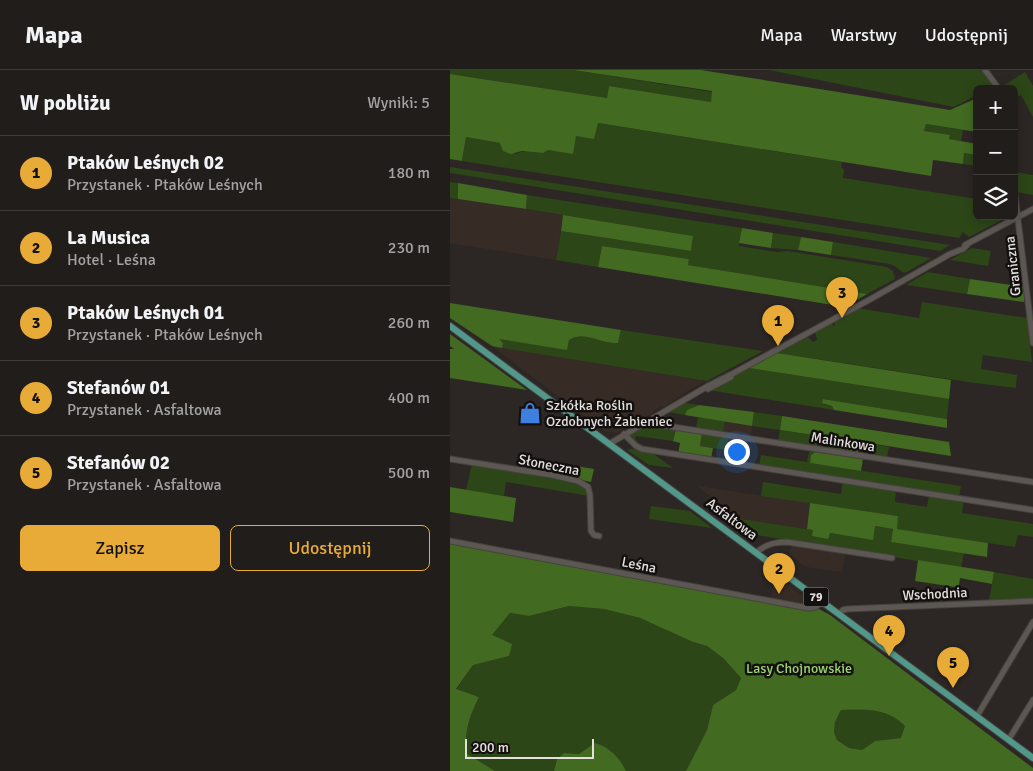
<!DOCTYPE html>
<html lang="pl">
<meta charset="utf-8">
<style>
body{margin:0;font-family:Signika,sans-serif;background:#2d2a28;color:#f1f3f6}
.controls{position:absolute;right:15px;top:15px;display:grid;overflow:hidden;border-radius:8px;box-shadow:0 2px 12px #0003}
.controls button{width:45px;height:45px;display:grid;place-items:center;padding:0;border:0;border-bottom:1px solid #3e3b3a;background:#211d1b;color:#f1f3f6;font:25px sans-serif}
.scale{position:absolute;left:15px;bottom:12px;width:129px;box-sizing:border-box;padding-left:5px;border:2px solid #e4e0de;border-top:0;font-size:14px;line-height:18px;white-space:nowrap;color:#e4e0de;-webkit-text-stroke:4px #13100f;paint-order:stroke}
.you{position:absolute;left:286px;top:381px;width:18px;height:18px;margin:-12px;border:4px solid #fff;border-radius:50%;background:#1a73e8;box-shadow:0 0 0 8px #1a73e833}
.badge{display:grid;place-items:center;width:32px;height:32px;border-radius:50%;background:#e9ab38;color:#111;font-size:16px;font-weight:700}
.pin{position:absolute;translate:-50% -41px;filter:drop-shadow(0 1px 2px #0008)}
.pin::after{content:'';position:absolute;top:26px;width:18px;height:15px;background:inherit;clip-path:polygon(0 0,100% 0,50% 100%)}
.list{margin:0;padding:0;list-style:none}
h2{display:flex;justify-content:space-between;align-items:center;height:65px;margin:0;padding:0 20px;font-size:21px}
h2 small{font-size:16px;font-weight:400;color:#a2a2a3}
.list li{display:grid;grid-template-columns:32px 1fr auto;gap:15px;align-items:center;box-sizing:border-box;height:75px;padding:0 20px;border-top:1px solid #3e3b3a}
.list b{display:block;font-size:19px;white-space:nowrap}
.list p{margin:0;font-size:16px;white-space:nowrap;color:#a2a2a3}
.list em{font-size:16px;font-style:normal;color:#a2a2a3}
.actions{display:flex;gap:10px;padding:15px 20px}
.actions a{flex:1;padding:11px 0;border:1px solid #e9ab38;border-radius:8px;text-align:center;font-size:18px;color:#e9ab38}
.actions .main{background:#e9ab38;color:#111}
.icon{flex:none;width:28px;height:28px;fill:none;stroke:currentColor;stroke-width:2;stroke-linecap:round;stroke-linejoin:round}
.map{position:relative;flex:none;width:583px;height:701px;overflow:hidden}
header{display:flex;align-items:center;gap:30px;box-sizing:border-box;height:70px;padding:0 25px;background:#211d1b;border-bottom:1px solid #3e3b3a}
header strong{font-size:24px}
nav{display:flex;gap:28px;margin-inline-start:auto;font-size:18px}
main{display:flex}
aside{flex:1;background:#211d1b}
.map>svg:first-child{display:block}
.built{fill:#372c25}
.green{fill:#2c4618}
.forest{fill:#426a21;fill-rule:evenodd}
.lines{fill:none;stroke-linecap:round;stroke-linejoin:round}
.minor-casing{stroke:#46423f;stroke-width:7}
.major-casing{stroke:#46423f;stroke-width:8}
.minor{stroke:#5d5753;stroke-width:5}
.major{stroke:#51978a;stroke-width:6}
.labels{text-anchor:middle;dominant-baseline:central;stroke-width:5;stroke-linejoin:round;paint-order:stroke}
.shield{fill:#13100f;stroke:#a5a2a0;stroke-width:1}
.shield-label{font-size:12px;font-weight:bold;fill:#e4e0de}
.street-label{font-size:14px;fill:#e4e0de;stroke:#13100f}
.poi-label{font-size:14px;fill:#e4e0de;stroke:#13100f;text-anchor:start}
.park-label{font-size:14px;fill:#9bd572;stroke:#13100f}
</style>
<header>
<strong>Mapa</strong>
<nav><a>Mapa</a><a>Warstwy</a><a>Udostępnij</a></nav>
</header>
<main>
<aside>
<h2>W pobliżu<small>Wyniki: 5</small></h2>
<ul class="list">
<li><span class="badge">1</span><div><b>Ptaków Leśnych 02</b><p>Przystanek · Ptaków Leśnych</p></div><em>180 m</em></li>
<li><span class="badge">2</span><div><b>La Musica</b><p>Hotel · Leśna</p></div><em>230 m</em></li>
<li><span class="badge">3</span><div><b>Ptaków Leśnych 01</b><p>Przystanek · Ptaków Leśnych</p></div><em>260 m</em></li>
<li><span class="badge">4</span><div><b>Stefanów 01</b><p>Przystanek · Asfaltowa</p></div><em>400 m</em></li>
<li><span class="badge">5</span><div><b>Stefanów 02</b><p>Przystanek · Asfaltowa</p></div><em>500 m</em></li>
</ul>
<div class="actions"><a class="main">Zapisz</a><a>Udostępnij</a></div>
</aside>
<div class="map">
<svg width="583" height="701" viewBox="0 0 583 701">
<rect width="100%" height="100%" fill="#2c2724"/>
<!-- built -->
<path class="built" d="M0,128L113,145L106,190L0,173Z
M42,276L257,311L242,318L214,337L211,336L203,341V343L167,363L154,361Z
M275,351L302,356L301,367L273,363Z
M247,416L360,433L357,459L292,450Z
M343,475L395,484L392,502L356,497L341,485L339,481Z
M325,504L359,531L356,535L321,529Z"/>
<!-- green -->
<path class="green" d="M0,0H123L263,22L261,32L159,16L157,28L0,4Z
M319,0H528L534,1L545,15L538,19H527V25L504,37Z
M575,2L583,16V47L571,25L564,29V19H552L551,17Z
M147,53L392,92L391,97L394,100L393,108L527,129V146H559L519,167L513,162L509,168L12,91L16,67L50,73L66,84C77,78 88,86 98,80L123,83L126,66Z
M476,54L513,60L511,71L499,69L500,66L474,61Z
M514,83L527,85V96L513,94Z
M0,97L500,175L490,181L0,103Z
M564,102L583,105V125L567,122Z
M0,112L8,113V129L0,128Z
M77,125L292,158L289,176L327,182L338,181L437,197L443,201L445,209L417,224L238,195L239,189L152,176L148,197L106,190L111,161L241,181L243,166L76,139Z
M323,163L351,167L348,180L321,178Z
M383,172L481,188L455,203C449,201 447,196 440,194L381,185Z
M522,178L541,181L538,196L500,190Z
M478,202L520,209L517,224L456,215Z
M472,232L577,248L582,292L533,285L531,299L567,305L566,318L525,313L327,283L358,267L363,272L367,270L365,262L382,253L383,256L385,255L384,252L393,248L407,238L469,248Z
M171,260L313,281L257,311L52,278L53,273L48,269L117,279L119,270C135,260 152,275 168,273Z
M299,298L499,329L497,349L373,329L374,334L382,336L384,340L258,320Z
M236,333L249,335L237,340L235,345L218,342Z
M304,342L332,346L330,360L385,368L383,379L328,371L330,360L302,356Z
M248,347L275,351L273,363L246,358Z
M197,355L226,359L223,371L186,366L185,370L197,379C191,378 181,372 179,365L180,363Z
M252,363L279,367L277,380L250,376Z
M412,372L439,377L437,388L410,384Z
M180,379L201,382L223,398L199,395L177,380Z
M359,382H365L361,385L360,393L511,416L509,427L309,396L311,385L357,392Z
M22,394L121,411L136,417L139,426L56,412L54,426L16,420Z
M393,411L446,420L445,432L477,437L479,425L514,430L512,443L583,454V467L568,465L565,477L446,459L448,446L311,426L313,412L391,424Z
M201,436L240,441L262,458L199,449Z
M271,446L363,460L378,468L379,463L423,469L424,456L443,459L441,472L514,483L511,498L294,463Z
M544,502L583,509V528L539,531Z
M119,536L154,539L190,548L243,572L257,576L273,588L291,608L286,620L263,635L257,660L236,701H176L174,697L138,679L129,684L114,683L107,689L104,701H45L16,683C15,659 19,649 29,627L6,620L23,595L59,586L41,566L60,543L79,546Z
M391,640C416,640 435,637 455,656L452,668L425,671L412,680L399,678L387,670L384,662L385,652Z"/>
<!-- forest -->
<path class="forest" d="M123,0H251L500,40L527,28V62L476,54L474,61L500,65L499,69L527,74V85L514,83L513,94L483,90L481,106L148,53L144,69L126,66L123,84L98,80L93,83L72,81L61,84L53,81L50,73L16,67L12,91L0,89V4L157,28L159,16L261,32L262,21Z
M8,113L77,125L76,139L8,129Z
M113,145L243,166L241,181L111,161Z
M292,158L323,163L321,178L289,173Z
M351,167L383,172L381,185L348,180Z
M152,176L239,189L238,195L417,224L395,237L148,197Z
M520,209L574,217V232L517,224Z
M0,233L171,260L168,273C152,275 135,260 119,270L117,280L49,269L53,273L52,278L42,276L0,248Z
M0,264L77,320L0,308V279H4L0,276Z
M327,283L501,310L499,329L299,298Z
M373,329L497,349V358L384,340L382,336L372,333Z
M249,335L304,342L302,356L235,345L237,340Z
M332,346L499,372L501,386L412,372L410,384L383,379L384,368L330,360Z
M226,359L252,363L250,376L263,378L261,389L228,384L230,373L223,371Z
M365,382L413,389L411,401L360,393L361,385Z
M113,394L144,399L141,412L111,406Z
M0,417L66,428L63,452L0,442Z
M360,433L448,446L447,459L538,473L537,487L441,472L443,459L425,456L423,470L380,463L378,469L362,466L363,460L357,459Z
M0,474L359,540L369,539L380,545L583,698V701H236L257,660L263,635L286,620L291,608L273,588L257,576L243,572L190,548L154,539L119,536L79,546L60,543L42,565L62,574L59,586L23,595L6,619L29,627C19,648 15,659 16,683L45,701H0ZM391,640C416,640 435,637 455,656L451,668L425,671L412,680L399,678L387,670L384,662L385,652Z
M468,490L544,502L542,514L510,508L509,515L505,517L465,511Z
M145,673C158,676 170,688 176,701H104L107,689L114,683L129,684Z"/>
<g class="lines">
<!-- minor casing -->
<g class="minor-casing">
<path id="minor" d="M535,0L549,19
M564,117L583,273
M515,175L583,139
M258,319L281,307
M200,350L210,355L583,412
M174,364L186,376L192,379L583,440
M159,374L258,316L282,304L419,230L500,184L513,179L517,175
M0,389L102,405L128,411L138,417L140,425L141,461L144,465L149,466
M0,471L358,538L366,537L372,531
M306,483C315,474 325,472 337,472L442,488
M389,544L393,540L397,539L583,531
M527,646L583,552
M559,669L583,630"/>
</g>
<!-- major casing -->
<g class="major-casing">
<path id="major" d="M0,256L583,688"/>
</g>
<!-- minor -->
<use href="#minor" class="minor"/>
<!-- major -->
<use href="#major" class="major"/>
</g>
<!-- icons -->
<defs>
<g id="shop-bare" transform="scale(1.725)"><path d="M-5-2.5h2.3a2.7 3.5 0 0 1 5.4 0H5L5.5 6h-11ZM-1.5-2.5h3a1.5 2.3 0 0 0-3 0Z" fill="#3f7fe0" stroke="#13100f" stroke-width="2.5" paint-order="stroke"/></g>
</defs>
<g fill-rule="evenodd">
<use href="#shop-bare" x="80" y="343"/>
</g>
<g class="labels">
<!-- shield labels -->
<rect class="shield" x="353.5" y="517.5" width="25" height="19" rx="4"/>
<g class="shield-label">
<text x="366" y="527">79</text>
</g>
<!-- street labels -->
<g class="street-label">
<text transform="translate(563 196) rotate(-96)">Graniczna</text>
<text transform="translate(393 372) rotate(9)">Malinkowa</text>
<text transform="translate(99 395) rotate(11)">Słoneczna</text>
<text transform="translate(282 449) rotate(37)">Asfaltowa</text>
<text transform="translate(189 495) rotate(11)">Leśna</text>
<text transform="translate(485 524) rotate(-3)">Wschodnia</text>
</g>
<!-- poi labels -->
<g class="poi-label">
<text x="96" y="335">Szkółka Roślin<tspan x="96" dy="16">Ozdobnych Żabieniec</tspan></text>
</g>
<!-- park labels -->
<g class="park-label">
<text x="349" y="598">Lasy Chojnowskie</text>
</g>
</g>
</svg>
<div class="controls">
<button>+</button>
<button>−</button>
<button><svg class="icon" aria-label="layers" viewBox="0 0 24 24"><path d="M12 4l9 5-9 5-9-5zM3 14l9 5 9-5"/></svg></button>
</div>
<div class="scale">200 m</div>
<div class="you"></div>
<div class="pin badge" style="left:328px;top:276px">1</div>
<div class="pin badge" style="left:329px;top:524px">2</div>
<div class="pin badge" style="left:392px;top:248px">3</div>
<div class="pin badge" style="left:439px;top:586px">4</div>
<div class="pin badge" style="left:503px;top:618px">5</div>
</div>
</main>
